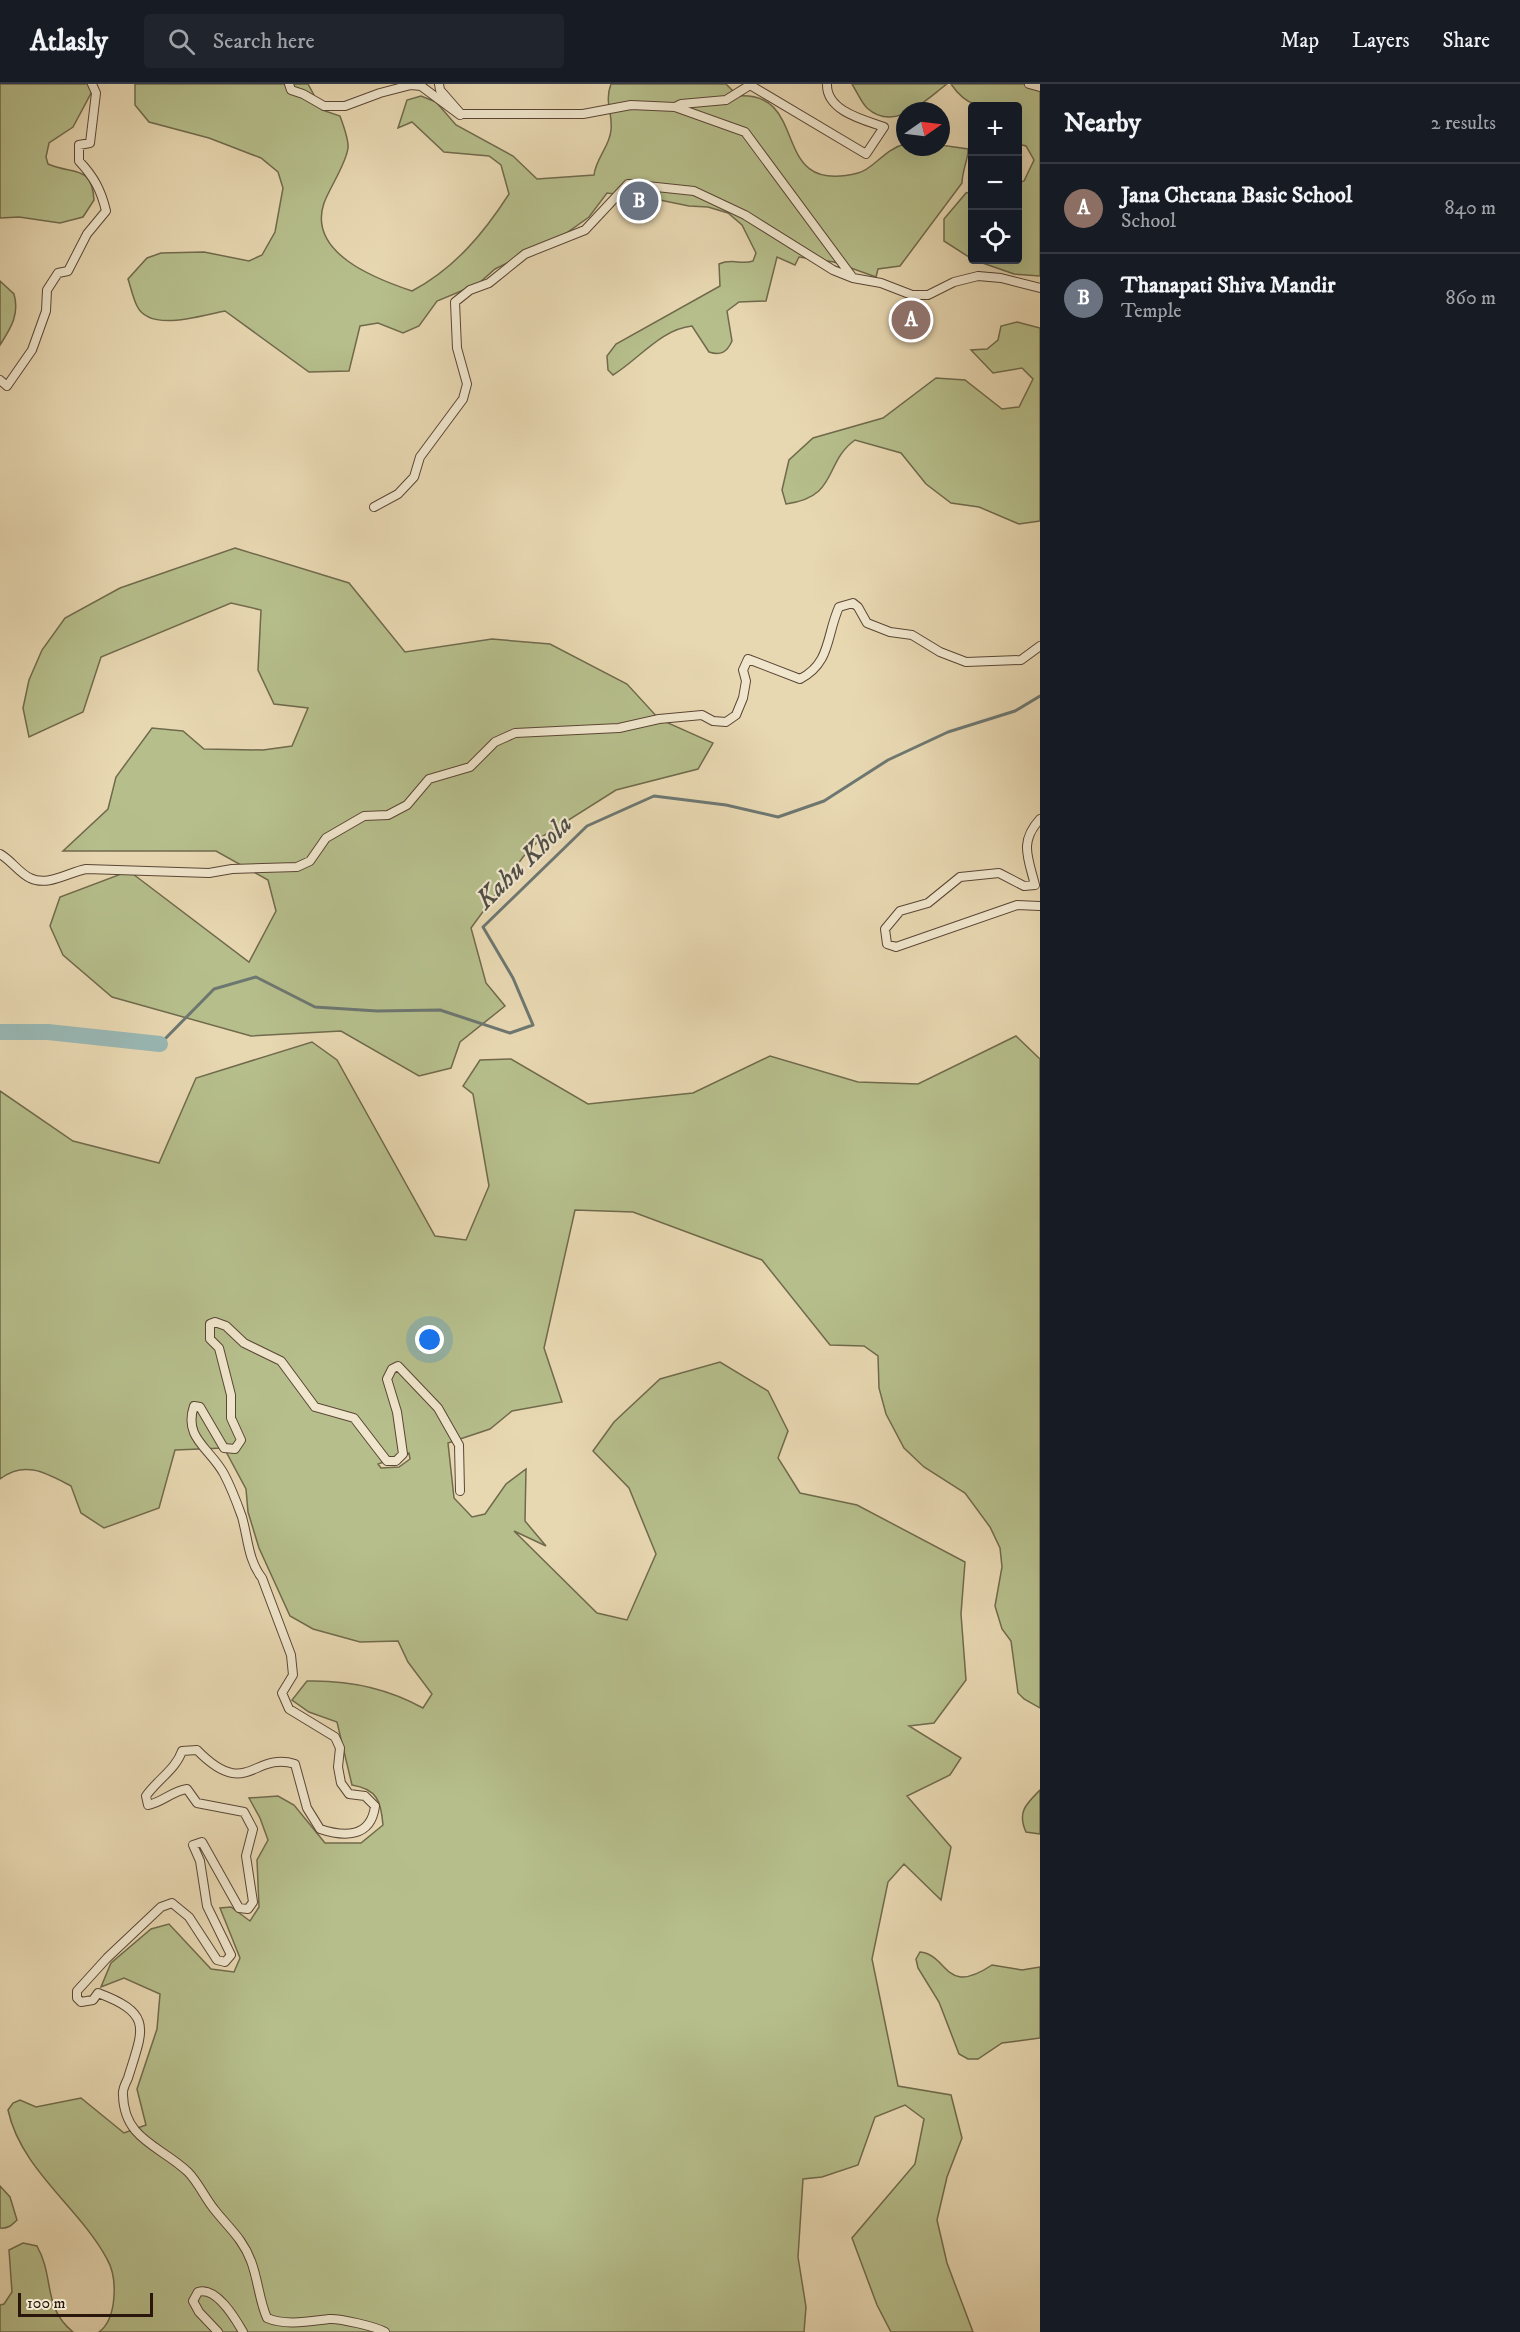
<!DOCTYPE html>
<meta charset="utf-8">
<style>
body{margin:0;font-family:"IM FELL DW Pica",serif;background:#20242c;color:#f1f3f6}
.controls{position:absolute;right:18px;top:18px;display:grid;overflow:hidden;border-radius:6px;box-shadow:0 6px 24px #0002}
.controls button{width:54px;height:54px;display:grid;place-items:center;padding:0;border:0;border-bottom:2px solid #363941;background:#171b24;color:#f1f3f6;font:30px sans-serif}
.compass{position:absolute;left:896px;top:18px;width:54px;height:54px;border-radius:50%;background:#171b24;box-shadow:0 6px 24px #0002;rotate:76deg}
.scale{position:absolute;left:18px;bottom:15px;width:135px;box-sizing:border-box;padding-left:6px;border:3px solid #2a160b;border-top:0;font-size:16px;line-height:21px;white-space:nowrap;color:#2a160b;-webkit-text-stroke:4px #f0e6cd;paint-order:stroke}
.you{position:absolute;left:430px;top:1256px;width:21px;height:21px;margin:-15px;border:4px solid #fff;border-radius:50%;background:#1a73e8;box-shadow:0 0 0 9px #1a73e833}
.badge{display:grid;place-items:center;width:39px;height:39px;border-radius:50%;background:#7c3aed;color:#fff;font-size:20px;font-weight:700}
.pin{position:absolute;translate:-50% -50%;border:3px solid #fff;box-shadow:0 2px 6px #0006}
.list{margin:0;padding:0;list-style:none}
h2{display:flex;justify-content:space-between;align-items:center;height:78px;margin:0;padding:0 24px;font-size:26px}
h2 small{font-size:20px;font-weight:400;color:#9ea1a6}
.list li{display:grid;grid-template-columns:39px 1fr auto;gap:18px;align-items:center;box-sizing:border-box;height:90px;padding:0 24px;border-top:2px solid #363941}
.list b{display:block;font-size:22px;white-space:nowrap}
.list p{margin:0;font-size:20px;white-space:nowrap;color:#9ea1a6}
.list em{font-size:20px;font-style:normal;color:#9ea1a6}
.icon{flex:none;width:33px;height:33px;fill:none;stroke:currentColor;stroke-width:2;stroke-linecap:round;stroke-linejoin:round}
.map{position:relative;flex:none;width:1040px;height:2248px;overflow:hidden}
header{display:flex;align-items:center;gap:36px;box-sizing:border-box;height:84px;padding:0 30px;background:#171b24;border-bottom:2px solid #363941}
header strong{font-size:28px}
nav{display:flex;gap:33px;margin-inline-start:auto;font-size:21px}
.search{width:420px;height:54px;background:#20242c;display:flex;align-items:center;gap:15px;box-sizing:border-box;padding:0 21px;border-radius:6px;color:#9ea1a6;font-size:22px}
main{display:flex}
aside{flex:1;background:#171b24}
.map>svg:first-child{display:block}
.green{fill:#b6bf8c;stroke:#706a4c;stroke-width:1.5;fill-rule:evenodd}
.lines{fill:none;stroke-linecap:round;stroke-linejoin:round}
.stream{stroke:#6d7771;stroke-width:3}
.river{stroke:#99b8b5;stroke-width:16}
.street-casing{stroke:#5a4635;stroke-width:10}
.street{stroke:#f0e6cd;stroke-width:8}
.labels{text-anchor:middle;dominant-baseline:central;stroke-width:4.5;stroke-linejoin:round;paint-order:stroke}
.water-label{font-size:27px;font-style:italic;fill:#514f46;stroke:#f0e6cd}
</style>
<header>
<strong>Atlasly</strong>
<div class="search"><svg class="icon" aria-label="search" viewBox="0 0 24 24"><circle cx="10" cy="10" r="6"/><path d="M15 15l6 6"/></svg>Search here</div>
<nav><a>Map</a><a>Layers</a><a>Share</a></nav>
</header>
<main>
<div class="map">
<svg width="1040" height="2248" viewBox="0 0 1040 2248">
<rect width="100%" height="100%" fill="#e8d8b2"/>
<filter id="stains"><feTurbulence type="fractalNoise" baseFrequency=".00333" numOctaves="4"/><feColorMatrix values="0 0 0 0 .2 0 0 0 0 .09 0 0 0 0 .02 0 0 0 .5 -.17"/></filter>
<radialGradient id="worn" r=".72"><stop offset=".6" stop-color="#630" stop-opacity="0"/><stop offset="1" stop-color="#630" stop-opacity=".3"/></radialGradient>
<!-- green -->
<path class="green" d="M0,0H96L73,43L49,59L46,73L48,80C71,91 92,79 94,116L83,133L60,139L19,133L0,134Z
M135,0H308L322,26L340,32C343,41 349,55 348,64C346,80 330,103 324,119C307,169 376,195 412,207C454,185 484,149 509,110L501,81L489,72L444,68L412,38L398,44L407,16L421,12L436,18L456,41L513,72L537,95L594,91C596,74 610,62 611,46C613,29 604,18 611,0H726L738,12C812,7 767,112 858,89C873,86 884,65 905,60V63H941V61L968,65C969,73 962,87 962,99L900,182L878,185L876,193L834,178L799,173L795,181L777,173L766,217L739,218L727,227L732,257C727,268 721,272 709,268L692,242C661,245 638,276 613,291L608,286L607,272L616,260L720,202L719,180C732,174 741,181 753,177L756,169L742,141L728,129L708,123L689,122L650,114L607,109L589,133L565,150L495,185L478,200L437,217L419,242L403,249L378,239L360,242L349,287L309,288L225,227C202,231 150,249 137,222C133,214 131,204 128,195L147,174L161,169L204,168L249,177L262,171L275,148L283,104L278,88L261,74L209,54L149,38L135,21Z
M852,0H947C925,16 895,49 867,24C861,18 857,8 852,0Z
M951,0H1040V192L1014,190L974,176H1018V99L1024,97L1034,76L1026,62L1018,60V22C987,22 970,28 951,0Z
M972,108V175L944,157V135L966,109Z
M0,197L14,210C20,231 10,245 0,261Z
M1017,238L1040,244V437L1019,440L979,423L951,419L926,400L901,369L855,356C823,379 839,413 786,420L782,406L789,376L813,354L883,334L936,294L965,296L1002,325L1019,323L1033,295L1022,284L993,289L971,266L987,265L998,256L1001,242Z
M235,464L349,499L405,568L492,555L550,560L627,600L659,635L713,659L698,685L616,706L543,752L523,773L471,844L486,899L505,922L460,958L451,984L419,992L341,947L251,952L112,913L63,871L50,842L60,813L129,787L249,878L276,827L268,796L216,767H63L108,725L116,693L152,644L183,647L204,665L263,666L292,662L308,624L274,620L258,586L261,526L231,519L101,573L83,628L29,653L23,624L29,596L42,566L65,534L120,504Z
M1016,952L1040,975V1624L1024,1615L1018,1609L1011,1557L1002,1545L995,1522L1002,1483L1000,1464L990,1443L965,1409L924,1383L904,1364L886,1330L879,1304L878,1272L864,1262L830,1261L762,1176L633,1128L575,1126L544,1264L562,1318L512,1327L490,1345L448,1359L454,1414L472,1433L485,1430L506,1400L526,1385L525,1437L546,1462L514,1447L597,1529L627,1536L656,1470L629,1404L593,1367L614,1338L660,1295L720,1278L768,1307L788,1347L778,1374L800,1409L857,1421L965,1478L961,1530L966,1596L934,1639L909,1642L961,1674L950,1691L907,1712L951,1763L941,1816L904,1780L888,1798L872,1875L898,2002L951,2011L962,2054L947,2093L937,2136L947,2179L973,2248H891L877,2221L852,2154L915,2080L924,2035L905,2021L875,2033L858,2081L822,2093L803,2095L798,2173L806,2223L804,2248H99C117,2235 118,2194 107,2175C79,2123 21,2086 8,2026L13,2019L20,2016L36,2023L81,2014L124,2049L146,2041L137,2005L157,1945L160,1910L124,1894L101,1903L111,1879L151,1845L169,1840L211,1885L234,1888L240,1874L220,1824L231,1823L250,1837L259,1823L257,1776L268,1756L260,1734L249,1714L278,1712L294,1721L325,1759H361L383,1741C381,1717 377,1705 352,1701L337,1638L309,1628L292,1616L307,1597C349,1596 387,1604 423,1624L432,1610L408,1578L398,1557L360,1558L313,1545L290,1532L259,1464L248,1428L246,1405L224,1364L175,1366L159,1424L104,1444L81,1429L71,1402C46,1389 25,1376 0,1395V1007L73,1057L159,1079L196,994L312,958L337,976L435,1152L466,1156L489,1102L473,1010L463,1002L480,976L511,975L588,1020L693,1009L770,972L858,998L918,1000ZM409,1369L410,1375L399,1383L381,1384L378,1380Z
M1040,1706V1750L1026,1748C1017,1728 1026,1720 1040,1706Z
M920,1868C949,1871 944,1913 992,1881L1022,1886L1040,1883V1954L1002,1959L978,1975H968L959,1970L939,1918L918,1884L916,1875Z
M0,2102L10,2113L17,2136C12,2141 8,2145 0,2144Z
M23,2159L37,2162C55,2194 42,2223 73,2248H0V2221L4,2220L12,2208L9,2166Z"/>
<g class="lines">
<!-- stream -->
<path class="stream" d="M160,960L214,905L256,893L315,923L377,927L440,926L510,949L533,941L513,894L483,843L587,742L654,712L726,721L778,733L824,717L888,676L948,648L1015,627L1040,612"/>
<!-- river -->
<path class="river" d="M0,948H48L160,960"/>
<!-- street casing -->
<g class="street-casing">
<path id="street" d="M289,0L291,6L303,10L324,22H345L380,9L411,1L421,2L460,31
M439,0L440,6L461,30H583L631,21L675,23L745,48L853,194L881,199L912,211H928L954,198L978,192L1001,194L1040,204
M1029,0L1040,3
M675,23L681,20L726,16L750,1L866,70L884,43C864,36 826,27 827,0
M0,296L7,302L32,266L46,227L47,206L58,189L68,187L87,150L106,127C101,106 94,93 79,77V61L90,59L96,9L92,0
M374,423L398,410L414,393L420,373L463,315L467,300L457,264L455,218L470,206L489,199L525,170L585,146L628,100L694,107L745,131L833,186L853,194
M1040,735C1019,758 1028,773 1035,801L1024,802L999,789L960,793L928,819L900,827L885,845L887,860L896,863L1017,821L1040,822
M0,770C11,776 19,789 30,794C48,803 69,788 86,785L209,789L232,785L297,783L310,777L326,754L364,732L388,731L407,721L429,695L470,683L495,658L515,649L619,644L659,635L702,631L713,637L726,638L736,631L743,614L746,597L743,586L748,575L800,595C831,579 826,552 839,523L853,519L858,523L867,539L890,548L912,551L940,568L966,578L1021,576L1040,562
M218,2248L199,2228L193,2217L198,2208C216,2202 235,2234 243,2248
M385,2248C377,2243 339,2234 329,2235C311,2237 285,2242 267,2234C259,2216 258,2195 251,2177C243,2155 228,2143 214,2125C205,2114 198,2098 188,2088C161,2062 124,2056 123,2011C122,2005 126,1999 128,1994C143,1945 154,1930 98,1909L93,1916L81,1918L77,1914V1907L107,1874L161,1823L172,1819L189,1833L217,1876L225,1878L231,1871L207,1822L200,1777L193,1761L202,1758L239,1824L248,1825L253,1818L246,1772L253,1745L244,1728L197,1719L187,1705C172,1707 163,1718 148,1721L146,1712C157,1696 176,1685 182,1667L197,1666C247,1717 253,1667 295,1680L307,1724L320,1745C344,1753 371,1754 375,1722L365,1712L349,1710L341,1699L338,1683L340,1664L335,1653L289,1625L282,1609L293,1591L291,1571L262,1494C248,1476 248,1454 242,1433C237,1419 231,1403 224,1390C210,1364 183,1354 194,1322L200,1323L224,1364L235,1365L241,1356L231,1334V1311L219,1264L210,1255V1240L215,1238L226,1242L244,1259L281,1277L315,1323L354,1334L387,1377H396L403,1370L397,1328L387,1295L392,1285L398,1282L438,1324L459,1361L460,1407"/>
</g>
<!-- street -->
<use href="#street" class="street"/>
</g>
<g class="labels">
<!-- water labels -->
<g class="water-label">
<text transform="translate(524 778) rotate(-44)">Kahu Khola</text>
</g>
</g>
<rect width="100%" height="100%" filter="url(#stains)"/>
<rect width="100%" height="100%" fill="url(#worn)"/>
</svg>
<div class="controls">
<button>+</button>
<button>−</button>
<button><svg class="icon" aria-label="locate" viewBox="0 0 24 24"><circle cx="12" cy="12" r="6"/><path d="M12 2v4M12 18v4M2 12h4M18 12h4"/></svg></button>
</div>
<svg class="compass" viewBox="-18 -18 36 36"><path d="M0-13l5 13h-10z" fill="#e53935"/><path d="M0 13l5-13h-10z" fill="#9ea1a6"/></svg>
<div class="scale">100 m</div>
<div class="you"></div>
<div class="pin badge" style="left:911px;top:236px;background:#8d6e63">A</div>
<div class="pin badge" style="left:639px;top:117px;background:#6b7280">B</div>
</div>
<aside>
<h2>Nearby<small>2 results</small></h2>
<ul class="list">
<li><span class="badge" style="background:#8d6e63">A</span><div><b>Jana Chetana Basic School</b><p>School</p></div><em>840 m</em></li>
<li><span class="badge" style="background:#6b7280">B</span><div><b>Thanapati Shiva Mandir</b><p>Temple</p></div><em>860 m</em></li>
</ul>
</aside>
</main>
